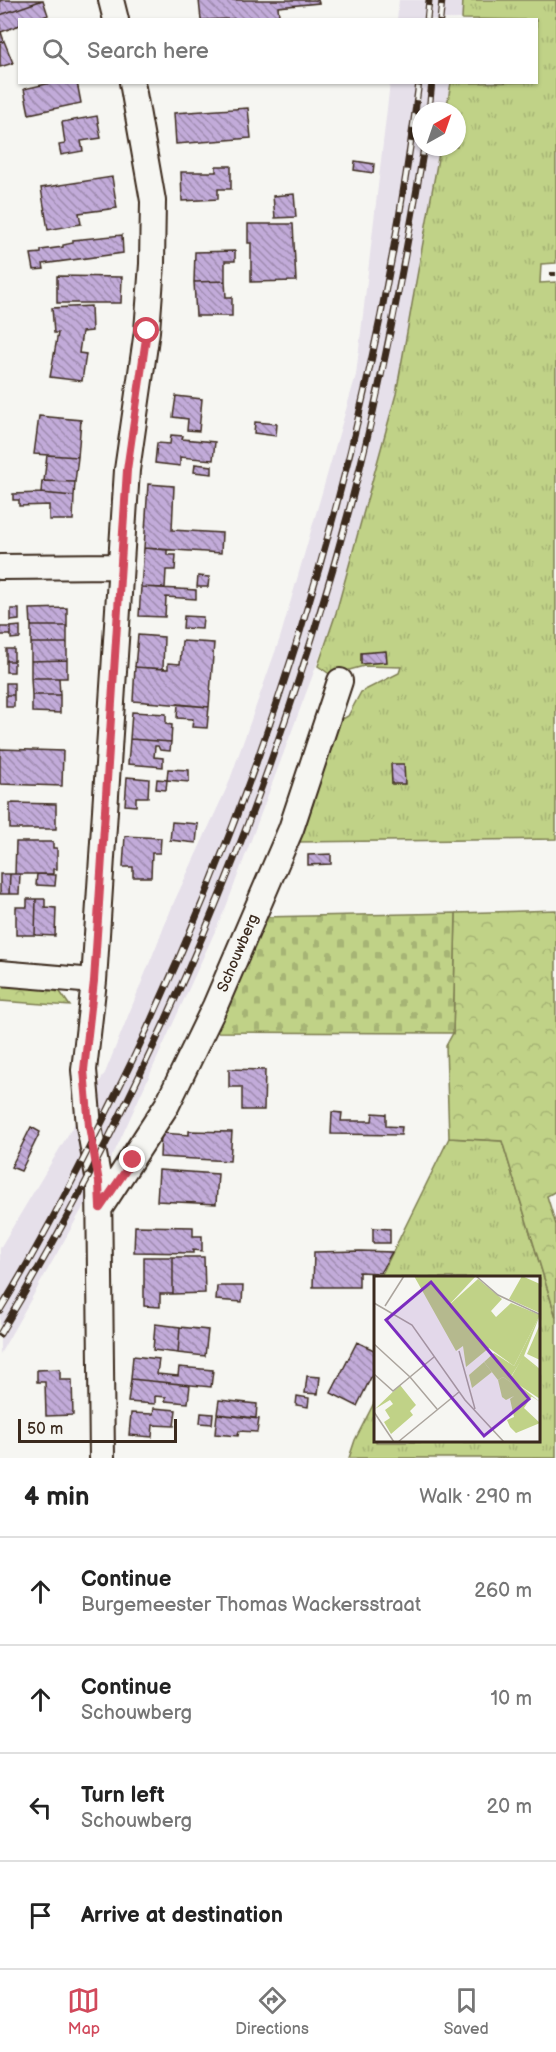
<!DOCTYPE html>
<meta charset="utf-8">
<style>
body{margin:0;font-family:"Balsamiq Sans",sans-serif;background:#f2f2f2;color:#222}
.compass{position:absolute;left:412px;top:102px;width:54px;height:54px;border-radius:50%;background:#fff;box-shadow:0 2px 4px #0004;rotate:40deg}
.scale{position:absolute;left:18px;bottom:15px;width:159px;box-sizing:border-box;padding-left:6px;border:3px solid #3b2a1e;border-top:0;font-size:16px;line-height:21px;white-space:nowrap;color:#3b2a1e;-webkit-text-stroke:4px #f6f6f2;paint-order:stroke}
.stop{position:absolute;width:18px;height:18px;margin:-14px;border:4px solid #d1495b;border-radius:50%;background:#fff}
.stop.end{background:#d1495b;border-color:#fff;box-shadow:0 2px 6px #0008}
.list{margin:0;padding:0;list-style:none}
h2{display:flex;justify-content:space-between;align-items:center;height:78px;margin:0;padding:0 24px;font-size:26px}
h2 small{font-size:20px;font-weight:400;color:#767676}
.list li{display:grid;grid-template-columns:39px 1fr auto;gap:18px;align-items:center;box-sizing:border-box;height:108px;padding:0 24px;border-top:2px solid #e0e0e0}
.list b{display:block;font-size:22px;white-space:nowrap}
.list p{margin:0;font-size:20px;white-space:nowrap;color:#767676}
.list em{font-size:20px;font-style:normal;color:#767676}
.icon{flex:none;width:33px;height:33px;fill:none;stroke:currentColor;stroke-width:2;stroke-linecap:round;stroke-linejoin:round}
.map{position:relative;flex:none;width:556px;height:1458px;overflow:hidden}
.search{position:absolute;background:#fff;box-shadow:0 2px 4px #0004;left:18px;right:18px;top:18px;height:66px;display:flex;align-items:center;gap:15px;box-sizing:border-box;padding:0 21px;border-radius:0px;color:#767676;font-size:22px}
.sheet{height:510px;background:#fff}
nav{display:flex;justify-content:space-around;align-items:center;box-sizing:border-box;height:84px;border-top:2px solid #e0e0e0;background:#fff;font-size:16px;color:#767676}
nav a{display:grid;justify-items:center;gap:3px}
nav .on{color:#d1495b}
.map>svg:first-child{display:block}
.built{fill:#e6e0ea}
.grass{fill:url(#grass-tufts);stroke:#7e7e52;stroke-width:1.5}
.forest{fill:url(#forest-crowns);stroke:#7e7e52;stroke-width:1.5}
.cemetery{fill:url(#cemetery-stones);stroke:#7e7e52;stroke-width:1.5}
.building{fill:url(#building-back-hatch);stroke:#3b2a1e;stroke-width:1.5}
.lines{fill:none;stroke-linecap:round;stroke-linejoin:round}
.minor-casing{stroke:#3b2a1e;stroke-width:28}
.path{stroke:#3b2a1e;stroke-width:4;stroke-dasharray:6 4.5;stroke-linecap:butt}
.minor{stroke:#f6f6f2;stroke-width:24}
.rail-casing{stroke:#3b2a1e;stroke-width:7}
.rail{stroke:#f6f6f2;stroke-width:4.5;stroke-dasharray:14;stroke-linecap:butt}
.route{stroke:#d1495b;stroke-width:8}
.labels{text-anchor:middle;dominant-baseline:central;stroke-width:4.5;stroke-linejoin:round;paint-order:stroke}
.street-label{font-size:15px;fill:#3b2a1e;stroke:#f6f6f2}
.inset-road{fill:none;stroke:#aba49d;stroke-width:1.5}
.view{fill:#7b2cbf;fill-opacity:0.15;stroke:#7b2cbf;stroke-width:3}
.inset-edge{fill:none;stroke:#3b2a1e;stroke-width:3}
</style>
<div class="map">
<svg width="556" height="1458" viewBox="0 0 556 1458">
<defs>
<pattern id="grass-tufts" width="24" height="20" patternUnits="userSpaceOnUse" patternTransform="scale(1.5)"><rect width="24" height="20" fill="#c0d287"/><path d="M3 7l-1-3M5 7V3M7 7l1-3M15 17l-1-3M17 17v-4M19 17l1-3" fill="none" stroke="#a6b474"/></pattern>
<pattern id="forest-crowns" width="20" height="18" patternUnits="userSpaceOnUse" patternTransform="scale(1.5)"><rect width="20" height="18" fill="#c0d287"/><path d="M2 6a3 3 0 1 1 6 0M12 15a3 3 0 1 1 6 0" fill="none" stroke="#a6b474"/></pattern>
<pattern id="cemetery-stones" width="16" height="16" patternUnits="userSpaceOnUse" patternTransform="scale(1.5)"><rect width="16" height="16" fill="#c0d287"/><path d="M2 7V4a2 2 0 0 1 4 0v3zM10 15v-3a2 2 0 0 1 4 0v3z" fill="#a6b474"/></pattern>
<pattern id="building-back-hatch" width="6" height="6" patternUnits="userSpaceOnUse" patternTransform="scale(1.5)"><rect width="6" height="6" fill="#c2abd9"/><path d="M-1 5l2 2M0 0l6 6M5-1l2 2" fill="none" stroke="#9f8baf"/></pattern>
</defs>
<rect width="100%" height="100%" fill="#f6f6f2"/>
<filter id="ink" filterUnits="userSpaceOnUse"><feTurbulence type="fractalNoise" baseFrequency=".0167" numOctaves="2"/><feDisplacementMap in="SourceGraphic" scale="12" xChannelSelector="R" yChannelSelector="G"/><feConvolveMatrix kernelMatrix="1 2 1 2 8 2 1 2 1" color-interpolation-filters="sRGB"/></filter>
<g filter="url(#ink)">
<!-- built -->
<path class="built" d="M399,0H463L462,19L397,20Z
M390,83H451L446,111H421V147H440L396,394L336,613L226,907L116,1149L0,1354V1248L105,1073L174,902L228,785L280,638L356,375Z"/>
<!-- grass -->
<path class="grass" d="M463,0H556V263L541,264L540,283L556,282V839L296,842L336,723L348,716L361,692L399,673L401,667L364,666L331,675L318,666L336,613L396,394L440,147H457V111H446L451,83L536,82V20L462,19Z
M449,1138L502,1141L556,1317V1458H349L355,1440L376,1399V1442H540V1278H380Z"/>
<!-- forest -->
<path class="forest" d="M556,910V1191L547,1196L556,1225V1317L502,1141L449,1138L446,1046L453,1033L456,913Z
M0,984L58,989L70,1006L0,1001Z"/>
<!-- cemetery -->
<path class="cemetery" d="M456,913L453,1033L210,1032L261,917Z"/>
<!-- building -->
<path class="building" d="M0,0H43L0,15Z
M43,0L48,15L36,20H20V25L1,32L4,41L0,43V15Z
M199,0H318L319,3L278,7L279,15L264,18L201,20Z
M4,41L13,63L0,67V43Z
M55,82H77L81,103L29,114L24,89Z
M248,108L251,138L176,144L174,113Z
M97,116L101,138L81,141L83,151L61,155L59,145L65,144L62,122Z
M355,161L374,164L373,173L354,170Z
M216,166H231V189H218V199L182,201L181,172H216Z
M112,177L117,208L79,213L81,224L48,230L41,188Z
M294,194L296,217L275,218L273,196Z
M248,224H293L296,281L251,282V243H248Z
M122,235L123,253L43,264L44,269L34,270L31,254L41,253V250L63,247V245L73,243V240Z
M235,251V261H225V281L194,282L195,252Z
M57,276L122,277L121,303H57Z
M225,281L226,297H232V316H196L194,282Z
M91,306L92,331L82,332L79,353L86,354L82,381L50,377L58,333H54L52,308Z
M176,396L202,399L199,431L187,430L188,419L173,417Z
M39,416L81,420L78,457L34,454Z
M255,422L277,424L276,436L254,433Z
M171,435L183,436L182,439L215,442L213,460L180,457V466L155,463L157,443L170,444Z
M47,455L78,457L75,482L44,481Z
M195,464L212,466V474L194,472Z
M42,481L75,482L74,496L41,493Z
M148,484L174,486L172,530L222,533L221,553L144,548Z
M41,493L74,496L73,520H49V505L19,506V500H13V494Z
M144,548L167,550V555H176L175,570H166L165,588L141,587Z
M198,576L209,577L208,587H197Z
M141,587L196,590V599L166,597L165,617L139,616Z
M67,608V626H31L30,609Z
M11,609H19V620L11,621Z
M184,616L203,617L202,629L183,628Z
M20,626V638L11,639V627Z
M31,626H67V643H31Z
M0,627H11V635H0Z
M138,635L164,637L163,669L135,667Z
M182,641L214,643L209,707L133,701L135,667L168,669V663L180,664Z
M31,643H67V660L31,661Z
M6,649H14V661H6Z
M386,651L387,662L361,664V653Z
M67,660V678H31V661Z
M6,661H14V672H6Z
M31,678H59L60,695H32Z
M6,683H14V695H6Z
M6,695H14V707H6Z
M32,695H60V713L32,712Z
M178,704L209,707L207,728L192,727L193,719L177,718Z
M132,712L166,714V724L172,725L171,742L130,739Z
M130,739L171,742L170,751L160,750L158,746H155L154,757L163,758V767L128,764Z
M0,749L63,751L62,786L0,784Z
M391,764H404L405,784H392Z
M168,769L189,770V782L167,780Z
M127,777L149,779L148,797H136V806L125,805Z
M157,779L167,780L166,790L156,789Z
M10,803L56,804V829H10Z
M172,822L198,824L196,843L170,840Z
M125,836L161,838L160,853H152L151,877H133V867H123Z
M16,842H53V848H57V869H53V874H15Z
M331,854V864L308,865V855Z
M0,874H10L9,894H0Z
M10,874H20L19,894H9Z
M37,874L56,875L55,886L36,885Z
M27,899H36L35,935H16V907H27Z
M36,899H45V907L56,908L55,936L35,935Z
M229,1069L265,1070L264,1110H242V1087H229Z
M332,1112L342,1113L341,1121H372L373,1113L386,1114V1126L402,1127L401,1135L331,1134Z
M31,1127L40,1132L21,1171L11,1167Z
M189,1131L232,1132L230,1161L160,1157L161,1133L189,1135Z
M159,1170L218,1174L216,1204L157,1201Z
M135,1226L193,1227V1236H202V1251L193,1250V1253L134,1252Z
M373,1228L390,1229V1243H373Z
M360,1251L392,1252L380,1273L359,1272V1287H313L314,1252Z
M144,1257H173V1294H160V1307L144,1306Z
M173,1257H204L205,1293L173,1294Z
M217,1286H243L242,1302L216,1300Z
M155,1324L180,1327L178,1353L153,1350Z
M180,1327L208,1330L205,1356L178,1353Z
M357,1342L376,1351V1367L357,1406L331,1393Z
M133,1356L159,1359L157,1374L178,1376L179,1367L213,1370L211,1387L131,1379Z
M60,1369V1380H72L73,1415L46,1416L45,1382H37V1370Z
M307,1376L320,1377L318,1394L305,1393Z
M131,1379L190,1385L188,1403L165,1401L166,1397L155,1396V1404L128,1402Z
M297,1396L309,1398L308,1407L296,1405Z
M219,1400L257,1404L256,1418L217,1414Z
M154,1408L176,1410L174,1426L153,1425L152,1437L129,1435L131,1413L153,1414Z
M201,1413L213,1414L212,1424L200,1423Z
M217,1414L259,1419L257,1432L239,1431L238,1436L215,1434Z"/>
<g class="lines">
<!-- minor casing -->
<g class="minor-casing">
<path id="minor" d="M111,0L116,20
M0,567L119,566
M0,973L94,981
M100,1208L167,1105L215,1006L291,829L340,681
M102,1458L99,1182L89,1126L84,1070L94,981L127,470L147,331L152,264L153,201L132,82"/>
</g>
<!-- path -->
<path class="path" d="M550,274H556"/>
<!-- minor -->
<use href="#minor" class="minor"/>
<!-- rail casing -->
<g class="rail-casing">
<path id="rail" d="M427,20L429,0
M440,20L442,0
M429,111L432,82
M0,1310C49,1230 91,1145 132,1061C279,752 376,422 419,82
M0,1334C155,1076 274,794 351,503C382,385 404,267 424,147"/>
</g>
<!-- rail -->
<use href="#rail" class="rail"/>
</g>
</g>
<g class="lines" filter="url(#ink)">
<!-- route -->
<path class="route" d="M133,1160L100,1208L99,1182L89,1126L84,1070L94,981L127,470L147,331"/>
</g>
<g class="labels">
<!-- street labels -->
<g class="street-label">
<text transform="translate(238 953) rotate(-67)">Schouwberg</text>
</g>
</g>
<!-- overview -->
<g transform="translate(374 1276)">
<rect width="166" height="166" fill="#f6f6f2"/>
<path d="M40,0L101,1L74,30L104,3L128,23L117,35L122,41L137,27L166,39L140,90L115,72L92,91L89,70L82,75ZM148,0L166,8V37L135,23ZM148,82L166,93V123L136,103ZM129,101L158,120L150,132L166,147L142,157L136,151L133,144L140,141L136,123L140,120L132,124L128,121L124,104ZM26,109L42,129L36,135L39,139L17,158L10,146L16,142L11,134L19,128L16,124L1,133Z" fill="#c0d287"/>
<path d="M166,39L150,80L166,93L148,83L136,102L166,126L129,101L124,104L110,86L120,77L140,90Z" fill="#c0d287"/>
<path d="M110,86L118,96L98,112L95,99Z" fill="#c0d287"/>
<path d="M166,48H167L166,84L153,78ZM150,85L166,95L163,116L140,102Z" fill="#c0d287"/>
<path class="inset-road" d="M102,0L124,19L167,39M0,27L38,49L91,124L130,166M11,30L30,0M0,68L36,101L63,133M85,75L101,133M0,98L19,115L60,81M0,136L20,166M24,166L85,116"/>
<path class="view" d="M57,6L155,123L110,160L12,44Z"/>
<rect width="166" height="166" class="inset-edge"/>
</g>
</svg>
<svg class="compass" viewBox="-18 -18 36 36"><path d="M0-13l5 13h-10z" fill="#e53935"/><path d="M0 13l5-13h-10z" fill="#767676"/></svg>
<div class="scale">50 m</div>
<div class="stop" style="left:147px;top:331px"></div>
<div class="stop end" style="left:133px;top:1160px"></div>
<div class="search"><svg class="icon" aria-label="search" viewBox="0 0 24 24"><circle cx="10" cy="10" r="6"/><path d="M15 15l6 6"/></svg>Search here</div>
</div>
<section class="sheet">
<h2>4 min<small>Walk · 290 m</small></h2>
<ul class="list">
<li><svg class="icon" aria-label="ahead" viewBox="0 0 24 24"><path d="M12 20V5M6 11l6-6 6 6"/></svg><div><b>Continue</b><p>Burgemeester Thomas Wackersstraat</p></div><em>260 m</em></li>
<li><svg class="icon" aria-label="ahead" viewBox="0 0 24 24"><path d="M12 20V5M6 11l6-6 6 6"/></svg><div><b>Continue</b><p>Schouwberg</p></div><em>10 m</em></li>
<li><svg class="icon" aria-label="left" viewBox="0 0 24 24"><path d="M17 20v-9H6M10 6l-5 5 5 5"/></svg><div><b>Turn left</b><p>Schouwberg</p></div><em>20 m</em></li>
<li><svg class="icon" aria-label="arrive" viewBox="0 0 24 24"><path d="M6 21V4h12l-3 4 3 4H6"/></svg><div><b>Arrive at destination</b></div></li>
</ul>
</section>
<nav>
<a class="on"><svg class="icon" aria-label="map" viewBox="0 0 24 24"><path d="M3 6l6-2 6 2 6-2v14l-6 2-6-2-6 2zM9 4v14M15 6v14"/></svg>Map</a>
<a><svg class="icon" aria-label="directions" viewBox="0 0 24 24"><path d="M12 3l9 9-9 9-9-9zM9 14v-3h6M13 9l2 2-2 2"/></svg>Directions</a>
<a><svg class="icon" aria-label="saved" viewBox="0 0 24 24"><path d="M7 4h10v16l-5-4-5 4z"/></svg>Saved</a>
</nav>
